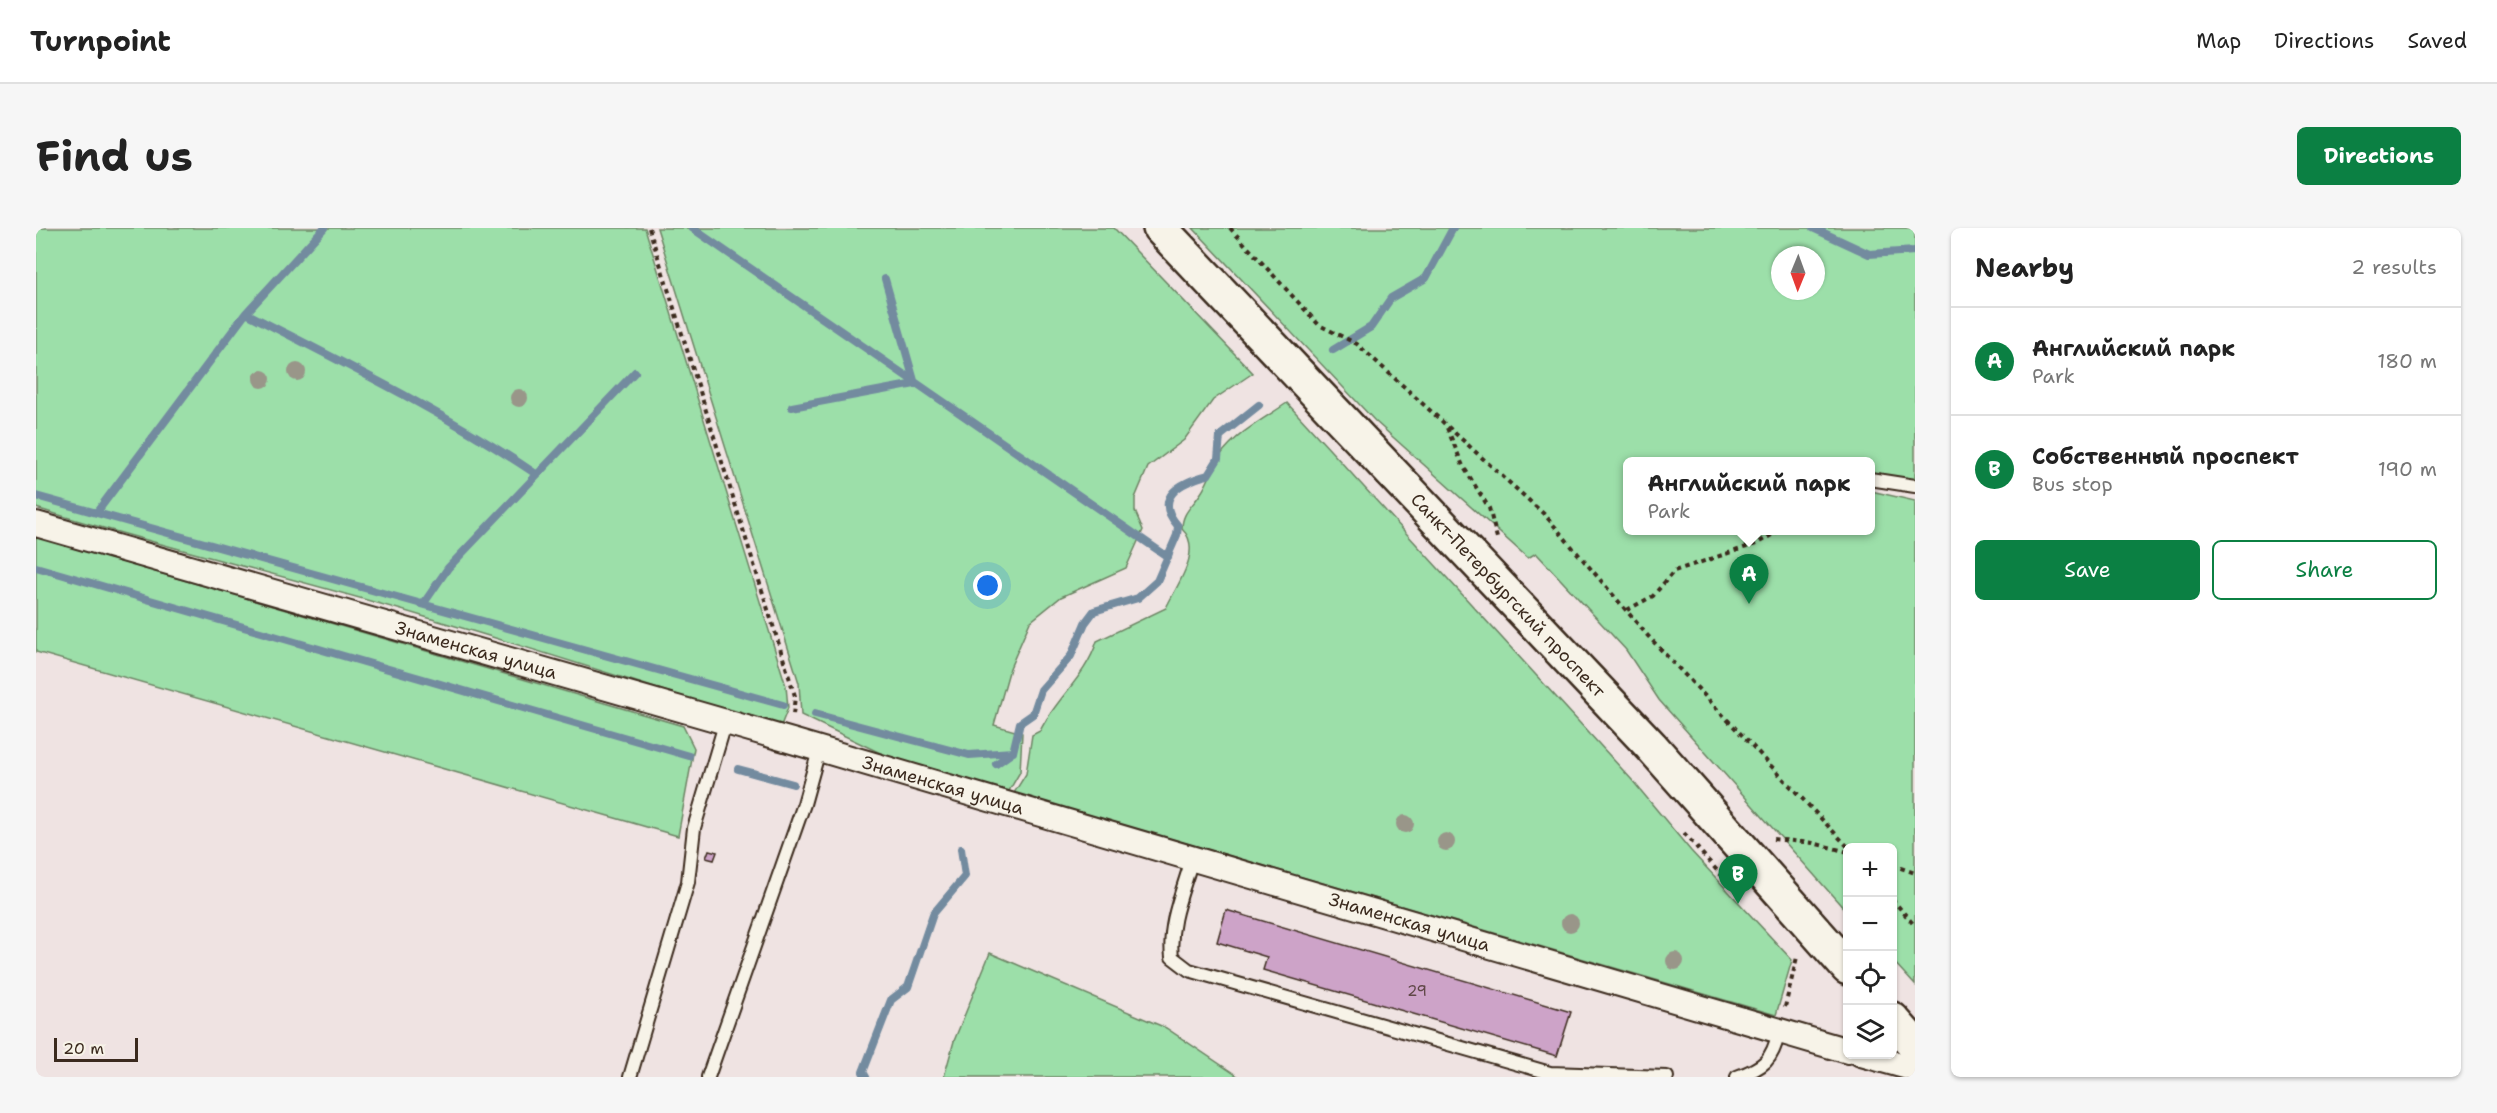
<!DOCTYPE html>
<meta charset="utf-8">
<style>
body{margin:0;font-family:"Shantell Sans",sans-serif;background:#f6f6f6;color:#222}
.controls{position:absolute;right:18px;bottom:18px;display:grid;overflow:hidden;border-radius:9px;box-shadow:0 2px 4px #0004}
.controls button{width:54px;height:54px;display:grid;place-items:center;padding:0;border:0;border-bottom:2px solid #e0e0e0;background:#fff;color:#222;font:30px sans-serif}
.compass{position:absolute;left:1735px;top:18px;width:54px;height:54px;border-radius:50%;background:#fff;box-shadow:0 2px 4px #0004;rotate:181deg}
.scale{position:absolute;left:18px;bottom:15px;width:84px;box-sizing:border-box;padding-left:6px;border:3px solid #3b2a1e;border-top:0;font-size:16px;line-height:21px;white-space:nowrap;color:#3b2a1e;-webkit-text-stroke:4px #f7f3e8;paint-order:stroke}
.you{position:absolute;left:952px;top:358px;width:21px;height:21px;margin:-15px;border:4px solid #fff;border-radius:50%;background:#1a73e8;box-shadow:0 0 0 9px #1a73e833}
.badge{display:grid;place-items:center;width:39px;height:39px;border-radius:50%;background:#0b8043;color:#fff;font-size:20px;font-weight:700}
.pin{position:absolute;translate:-50% -50px;filter:drop-shadow(0 2px 3px #0008)}
.pin::after{content:'';position:absolute;top:32px;width:21px;height:18px;background:inherit;clip-path:polygon(0 0,100% 0,50% 100%)}
.popup{position:absolute;left:1587px;top:229px;width:252px;height:78px;box-sizing:border-box;display:grid;place-content:center;border-radius:9px;background:#fff;filter:drop-shadow(0 2px 4px #0005);font-size:20px;white-space:nowrap;color:#767676}
.popup b{font-size:22px;color:#222}
.popup::after{content:'';position:absolute;left:50%;top:100%;margin-left:-12px;border:12px solid transparent;border-top-color:#fff}
.list{margin:0;padding:0;list-style:none}
h2{display:flex;justify-content:space-between;align-items:center;height:78px;margin:0;padding:0 24px;font-size:26px}
h2 small{font-size:20px;font-weight:400;color:#767676}
.list li{display:grid;grid-template-columns:39px 1fr auto;gap:18px;align-items:center;box-sizing:border-box;height:108px;padding:0 24px;border-top:2px solid #e0e0e0}
.list b{display:block;font-size:22px;white-space:nowrap}
.list p{margin:0;font-size:20px;white-space:nowrap;color:#767676}
.list em{font-size:20px;font-style:normal;color:#767676}
.actions{display:flex;gap:12px;padding:18px 24px}
.actions a{flex:1;padding:14px 0;border:2px solid #0b8043;border-radius:9px;text-align:center;font-size:21px;color:#0b8043}
.actions .main{background:#0b8043;color:#fff}
.icon{flex:none;width:33px;height:33px;fill:none;stroke:currentColor;stroke-width:2;stroke-linecap:round;stroke-linejoin:round}
.map{position:relative;flex:none;width:1879px;height:849px;overflow:hidden;border-radius:9px}
header{display:flex;align-items:center;gap:36px;box-sizing:border-box;height:84px;padding:0 30px;background:#fff;border-bottom:2px solid #e0e0e0}
header strong{font-size:28px}
nav{display:flex;gap:33px;margin-inline-start:auto;font-size:21px}
.intro{display:flex;align-items:center;justify-content:space-between;box-sizing:border-box;height:144px;padding:0 36px}
h1{margin:0;font-size:42px}
.button{padding:15px 27px;border-radius:9px;background:#0b8043;color:#fff;font-size:21px;font-weight:700}
main{display:flex;gap:36px;padding:0 36px}
aside{flex:1;background:#fff;border-radius:9px;box-shadow:0 2px 4px #0004}
.map>svg:first-child{display:block}
.green{fill:#9cdfa9;stroke:#6c8464;stroke-width:1.5;fill-rule:evenodd}
.lines{fill:none;stroke-linecap:round;stroke-linejoin:round}
.stream{stroke:#738b9f;stroke-width:8}
.building{fill:#cda3c8;stroke:#3b2a1e;stroke-width:1.5}
.lane-casing{stroke:#3b2a1e;stroke-width:16}
.street-casing{stroke:#3b2a1e;stroke-width:28}
.primary-casing{stroke:#3b2a1e;stroke-width:38}
.path{stroke:#3b2a1e;stroke-width:4;stroke-dasharray:4.5 4.5;stroke-linecap:butt}
.lane{stroke:#f7f3e8;stroke-width:12}
.street{stroke:#f7f3e8;stroke-width:24}
.primary{stroke:#f7f3e8;stroke-width:33}
.tree{fill:#999689}
.labels{text-anchor:middle;dominant-baseline:central;stroke-width:6;stroke-linejoin:round;paint-order:stroke}
.number-label{font-size:15px;fill:#604848}
.street-label{font-size:18px;fill:#3b2a1e;stroke:#f7f3e8}
</style>
<header>
<strong>Turnpoint</strong>
<nav><a>Map</a><a>Directions</a><a>Saved</a></nav>
</header>
<div class="intro"><h1>Find us</h1><a class="button">Directions</a></div>
<main>
<div class="map">
<svg width="1879" height="849" viewBox="0 0 1879 849">
<rect width="100%" height="100%" fill="#efe3e2"/>
<filter id="ink" filterUnits="userSpaceOnUse"><feTurbulence type="fractalNoise" baseFrequency=".0167" numOctaves="2"/><feDisplacementMap in="SourceGraphic" scale="12" xChannelSelector="R" yChannelSelector="G"/><feConvolveMatrix kernelMatrix="1 2 1 2 8 2 1 2 1" color-interpolation-filters="sRGB"/></filter>
<g filter="url(#ink)">
<!-- green -->
<path class="green" d="M0,0H609L750,458L752,480L742,505L726,494C614,458 502,422 389,389C260,350 129,320 0,280Z
M621,0H1078L1217,145L1177,172L1148,212L1112,239L1099,270V283L1107,302L1090,340L1025,369L994,394L974,440L958,497L986,505L984,544L973,563L863,534L765,487L763,455Z
M1157,0H1879V253L1835,244L1834,234H1592V302H1834L1835,263L1879,273V757L1857,733L1856,620H1812L1811,684L1623,472L1590,422L1500,325L1492,330L1339,193ZM1744,27H1780V63H1744Z
M1251,175L1596,552L1655,623L1756,732L1740,787L978,565L990,546L996,507L1004,503C1020,470 1050,449 1061,413L1130,380C1140,358 1168,322 1146,301C1146,284 1156,279 1165,265C1173,254 1176,239 1184,228C1200,205 1229,190 1251,175Z
M0,309L647,498L658,520L642,608L0,424Z
M954,725L1130,800L1203,849H908L918,813Z"/>
<g class="lines">
<!-- stream -->
<path class="stream" d="M656,0L1132,329
M1777,0L1833,26L1879,23
M210,85L288,0
M1297,122L1335,99L1355,70L1390,50L1417,0
M756,179L879,156L849,51
M0,268L747,477
M61,284L210,85C309,136 408,184 500,246
M0,339L653,528
M388,375L412,340L599,144
M779,486L933,527L977,524
M960,536L977,524L984,495L997,486L1005,462L1035,428L1049,395L1058,383L1102,370L1121,353L1141,307L1142,298C1116,269 1145,254 1172,247L1182,231L1184,208L1223,177
M702,541L757,556
M830,849L827,844L855,772L872,759L897,686L929,648L925,621"/>
</g>
<!-- building -->
<path class="building" d="M673,622L681,624L678,632L670,630Z
M1190,682L1535,784L1521,828L1227,742L1231,729L1181,714Z"/>
<g class="lines">
<!-- lane casing -->
<g class="lane-casing">
<path id="lane" d="M1834,251L1879,258
M1156,631C1147,663 1132,695 1136,729L1153,742L1514,845L1631,849
M594,849L652,654L658,600L689,496
M672,849L768,576L783,522
M1701,849C1728,839 1736,833 1743,804"/>
</g>
<!-- street casing -->
<g class="street-casing">
<g id="street">
<path id="s1" d="M0,296L756,513L1812,823"/>
<path d="M1825,826L1879,841"/>
</g>
</g>
<!-- primary casing -->
<g class="primary-casing">
<g id="primary">
<path id="s2" d="M1124,0L1615,518L1812,740"/>
<path d="M1856,791L1879,817"/>
</g>
</g>
<!-- path -->
<path class="path" d="M613,0L759,468L757,487
M1194,0L1283,97L1321,116L1509,287L1612,408L1813,620
M1411,200L1427,238L1453,280L1461,310
M1591,382L1617,368L1638,343L1720,316L1744,302
M1648,605L1685,647
M1737,611L1777,615L1812,624
M1856,637L1879,645
M1856,671L1879,698
M1749,779L1761,729"/>
<!-- lane -->
<use href="#lane" class="lane"/>
<!-- street -->
<use href="#street" class="street"/>
<!-- primary -->
<use href="#primary" class="primary"/>
</g>
<!-- trees -->
<g class="tree">
<circle cx="261" cy="144" r="9"/>
<circle cx="226" cy="151" r="9"/>
<circle cx="483" cy="170" r="9"/>
<circle cx="1369" cy="596" r="9"/>
<circle cx="1410" cy="614" r="9"/>
<circle cx="1534" cy="695" r="9"/>
<circle cx="1639" cy="733" r="9"/>
</g>
</g>
<g class="labels">
<!-- number labels -->
<g class="number-label">
<text x="1381" y="763">29</text>
</g>
<!-- street labels -->
<g class="street-label">
<text stroke="none"><textPath href="#s2" startOffset="506">Санкт-Петербургский проспект</textPath></text>
<text stroke="none"><textPath href="#s1" startOffset="458">Знаменская улица</textPath></text>
<text stroke="none"><textPath href="#s1" startOffset="944">Знаменская улица</textPath></text>
<text stroke="none"><textPath href="#s1" startOffset="1430">Знаменская улица</textPath></text>
</g>
</g>
</svg>
<div class="controls">
<button>+</button>
<button>−</button>
<button><svg class="icon" aria-label="locate" viewBox="0 0 24 24"><circle cx="12" cy="12" r="6"/><path d="M12 2v4M12 18v4M2 12h4M18 12h4"/></svg></button>
<button><svg class="icon" aria-label="layers" viewBox="0 0 24 24"><path d="M12 4l9 5-9 5-9-5zM3 14l9 5 9-5"/></svg></button>
</div>
<svg class="compass" viewBox="-18 -18 36 36"><path d="M0-13l5 13h-10z" fill="#e53935"/><path d="M0 13l5-13h-10z" fill="#767676"/></svg>
<div class="scale">20 m</div>
<div class="you"></div>
<div class="pin badge" style="left:1713px;top:376px">A</div>
<div class="popup"><b>Английский парк</b>Park</div>
<div class="pin badge" style="left:1702px;top:676px">B</div>
</div>
<aside>
<h2>Nearby<small>2 results</small></h2>
<ul class="list">
<li><span class="badge">A</span><div><b>Английский парк</b><p>Park</p></div><em>180 m</em></li>
<li><span class="badge">B</span><div><b>Собственный проспект</b><p>Bus stop</p></div><em>190 m</em></li>
</ul>
<div class="actions"><a class="main">Save</a><a>Share</a></div>
</aside>
</main>
